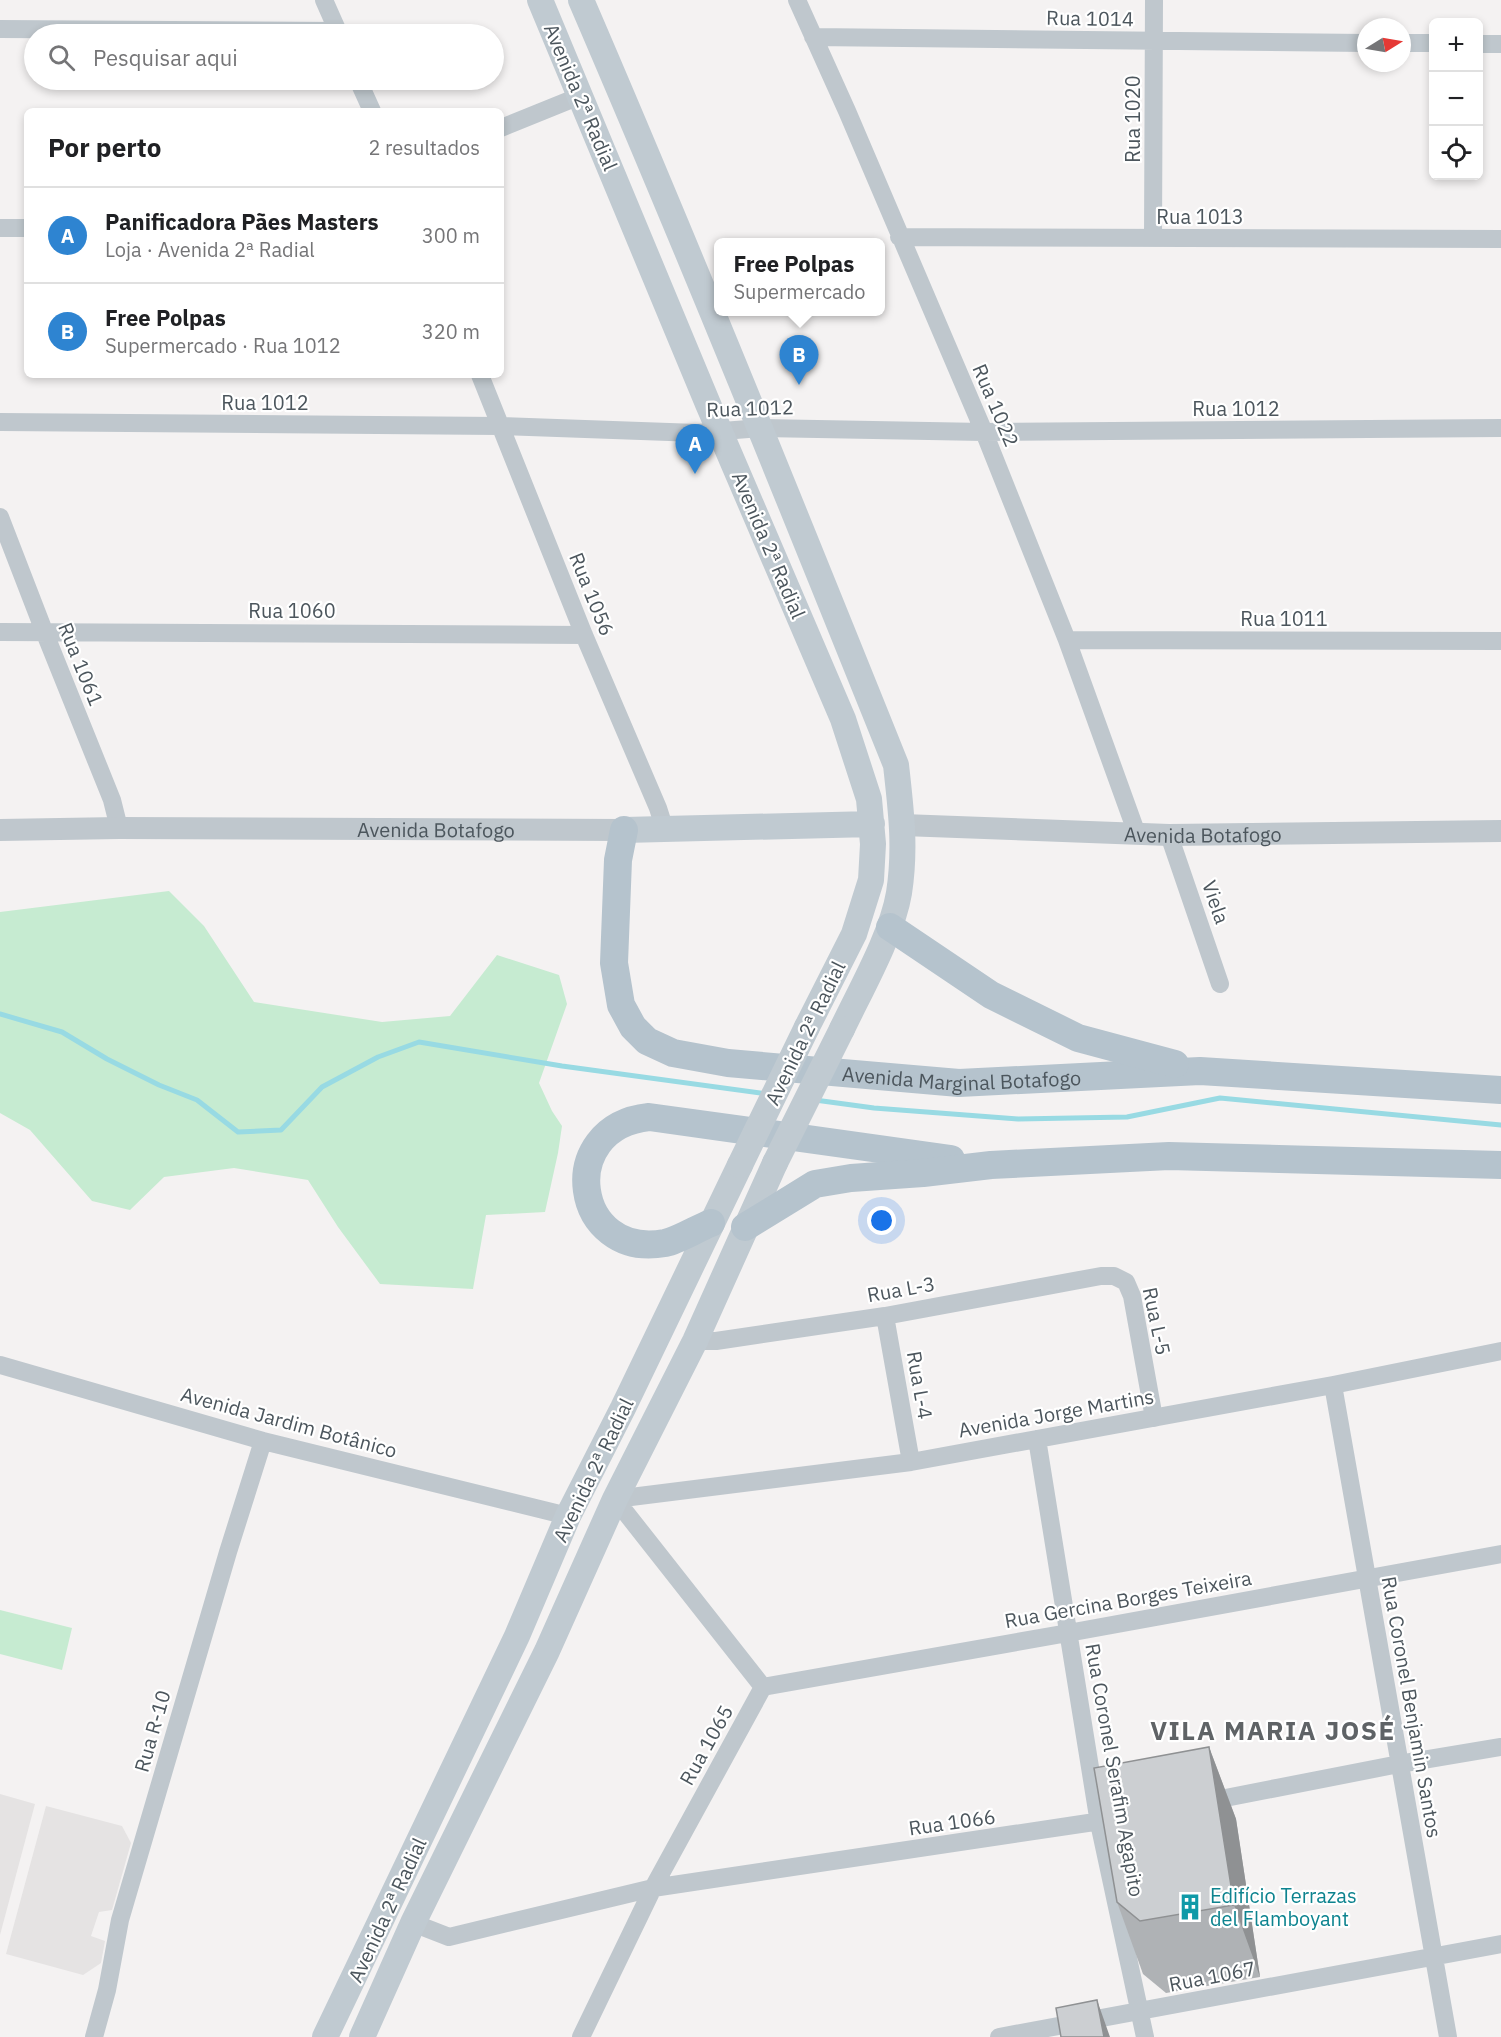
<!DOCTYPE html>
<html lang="pt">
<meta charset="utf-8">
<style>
body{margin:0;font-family:"IBM Plex Sans",sans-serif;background:#f6f6f6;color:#202124}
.controls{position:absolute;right:18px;top:18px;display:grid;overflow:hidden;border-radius:9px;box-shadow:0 3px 9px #0003}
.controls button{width:54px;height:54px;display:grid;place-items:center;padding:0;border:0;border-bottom:2px solid #e0e0e0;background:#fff;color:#202124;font:30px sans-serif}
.compass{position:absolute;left:1357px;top:18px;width:54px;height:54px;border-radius:50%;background:#fff;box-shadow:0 3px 9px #0003;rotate:79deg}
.you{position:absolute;left:882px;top:1221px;width:21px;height:21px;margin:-15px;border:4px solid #fff;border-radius:50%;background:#1a73e8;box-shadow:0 0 0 9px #1a73e833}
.badge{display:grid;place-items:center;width:39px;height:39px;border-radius:50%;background:#2e84d1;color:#fff;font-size:20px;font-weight:700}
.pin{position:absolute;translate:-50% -50px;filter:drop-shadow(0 2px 3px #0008)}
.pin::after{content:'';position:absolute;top:32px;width:21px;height:18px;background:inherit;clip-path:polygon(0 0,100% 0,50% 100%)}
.popup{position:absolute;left:714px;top:238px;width:171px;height:78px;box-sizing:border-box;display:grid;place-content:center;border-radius:9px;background:#fff;filter:drop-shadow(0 2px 4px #0005);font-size:20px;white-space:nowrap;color:#757577}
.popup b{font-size:22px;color:#202124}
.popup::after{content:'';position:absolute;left:50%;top:100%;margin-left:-12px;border:12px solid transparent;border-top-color:#fff}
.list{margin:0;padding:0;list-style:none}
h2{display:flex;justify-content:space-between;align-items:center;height:78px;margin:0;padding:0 24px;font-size:26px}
h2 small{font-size:20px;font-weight:400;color:#757577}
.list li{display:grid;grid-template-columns:39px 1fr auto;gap:18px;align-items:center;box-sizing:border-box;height:96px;padding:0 24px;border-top:2px solid #e0e0e0}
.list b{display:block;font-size:22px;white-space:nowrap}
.list p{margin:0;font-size:20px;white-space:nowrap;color:#757577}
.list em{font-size:20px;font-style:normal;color:#757577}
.icon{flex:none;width:33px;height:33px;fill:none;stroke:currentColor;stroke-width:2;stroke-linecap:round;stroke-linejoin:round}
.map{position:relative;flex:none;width:1501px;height:2037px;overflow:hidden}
.search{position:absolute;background:#fff;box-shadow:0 3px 9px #0003;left:24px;top:24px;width:480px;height:66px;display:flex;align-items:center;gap:15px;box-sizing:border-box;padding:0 21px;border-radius:33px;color:#757577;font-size:22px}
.panel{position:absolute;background:#fff;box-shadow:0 3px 9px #0003;left:24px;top:108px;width:480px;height:270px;border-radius:9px}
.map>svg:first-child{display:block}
.education{fill:#e5e3e3}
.green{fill:#c6ebd1}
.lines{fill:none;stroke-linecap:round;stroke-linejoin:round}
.stream{stroke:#98dae3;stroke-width:5}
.minor{stroke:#bfc7cd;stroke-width:18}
.tertiary{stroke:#bfc7cd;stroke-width:22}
.secondary{stroke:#c0cad1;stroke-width:26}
.primary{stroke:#b5c3cd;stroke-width:28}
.secondary-bridge{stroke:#c0cad1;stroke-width:26}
.wall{fill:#afb2b5}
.shaded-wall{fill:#8f9193}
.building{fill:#cccfd2;stroke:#8f9193;stroke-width:1.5}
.labels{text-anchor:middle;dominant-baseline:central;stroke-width:4.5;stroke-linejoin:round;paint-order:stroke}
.street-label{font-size:20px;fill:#4c565d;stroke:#fff}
.culture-label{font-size:20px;fill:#0d838f;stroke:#fff;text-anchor:start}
.district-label{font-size:26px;font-weight:bold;letter-spacing:1.5px;fill:#5f6366;stroke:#fff}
</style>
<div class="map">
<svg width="1501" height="2037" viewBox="0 0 1501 2037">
<rect width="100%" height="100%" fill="#f4f2f2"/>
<!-- education -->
<path class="education" d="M0,1794L35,1804L0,1935Z
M46,1806L122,1826L131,1843L112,1910L99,1912L91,1936L105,1941L101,1963L83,1975L6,1954Z"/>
<!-- green -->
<path class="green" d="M169,891L204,926L254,1002L382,1022L450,1016L497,955L559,975L567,1004L539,1083L552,1111L562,1126L558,1153L545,1212L486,1215L473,1289L380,1284L338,1227L308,1180L234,1168L164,1177L130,1210L92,1201L30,1130L0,1113V912Z
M0,1610L72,1628L62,1670L0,1654Z"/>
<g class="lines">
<!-- stream -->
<path class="stream" d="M0,1014L62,1032L107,1059L159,1085L197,1100L238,1132L281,1130L322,1087L378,1057L419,1042L562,1066L767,1094
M815,1100L874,1108L1018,1119L1127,1117L1220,1098L1501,1125"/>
<!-- minor -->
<path class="minor" d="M324,0L339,34
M797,0L847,111L984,432L1067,640L1137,834
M0,29L337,31
M813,37L1366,43
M1402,43H1434
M1478,44H1501
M358,80L372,111
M501,128L580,96
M0,228H27
M899,237L1501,239
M1153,238L1154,0
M480,375L584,635L658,808L665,830
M0,422L500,426L697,433L761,428L984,432L1501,428
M0,517L44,631L112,800L119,828
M0,632L584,635
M1067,640L1501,641
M1169,835L1220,984
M885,1316L911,1462
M695,1341H716L885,1316L1101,1276H1114L1126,1282L1132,1296L1154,1418
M0,1365L263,1441L568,1516
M1333,1385L1448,2037
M1037,1439L1099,1823L1145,2037
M615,1499L911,1462L1333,1385L1501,1351
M763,1687L1068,1633L1501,1554
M1205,1802L1399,1764L1501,1747
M413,1923L449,1937L653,1888L1128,1817
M94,2037L107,1990L120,1920L228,1552L263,1441
M581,2037L653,1888L763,1687L615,1499
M999,2037L1501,1944"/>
<!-- tertiary -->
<g class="tertiary">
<path id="s1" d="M903,825L1169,835L1501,831"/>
<path id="s2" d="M0,830L119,828L624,830"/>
</g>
<!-- secondary -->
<path class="secondary" d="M540,0L708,404L843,719L869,799L873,844L871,880L854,934L807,1027
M581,0C690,253 793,509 896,765C901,810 906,848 899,893C892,935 861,989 842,1029
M624,830L872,824
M325,2037L517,1636L568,1516L623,1408L740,1165
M362,2037L413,1923L547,1651L615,1499L695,1341L775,1163"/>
<!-- primary -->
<g class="primary">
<path id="s3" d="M624,830L618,860L614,963L621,1005L633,1027L647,1041L673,1053L728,1063L959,1083L1200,1071L1501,1090"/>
<path d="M890,927L991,995L1078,1038L1175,1064"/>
<path d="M711,1223C698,1228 679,1240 665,1243C573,1260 554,1127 649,1117L951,1159"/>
<path d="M745,1227L815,1184L851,1178L923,1173L991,1165L1169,1156L1501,1165"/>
</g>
<!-- secondary-bridge -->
<path class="secondary-bridge" d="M775,1163L842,1029
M740,1165L807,1027"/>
</g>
<!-- wall -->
<path class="wall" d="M1209,1747L1236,1819L1260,1977L1166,1993L1143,1974L1117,1902Z"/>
<!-- shaded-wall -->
<path class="shaded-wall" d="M1209,1747L1236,1819L1260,1977L1234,1905Z
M1097,2000L1110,2037H1104Z"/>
<!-- building -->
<path class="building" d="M1209,1747L1234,1905L1140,1921L1117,1902L1094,1768Z
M1097,2000L1104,2037H1061L1056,2008Z"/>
<!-- icons -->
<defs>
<g id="building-bare" transform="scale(2.07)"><path d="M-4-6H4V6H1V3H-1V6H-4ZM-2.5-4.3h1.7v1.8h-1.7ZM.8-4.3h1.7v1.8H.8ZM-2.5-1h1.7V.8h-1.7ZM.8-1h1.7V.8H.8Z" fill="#0f9aa8" stroke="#fff" stroke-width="2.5" paint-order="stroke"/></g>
</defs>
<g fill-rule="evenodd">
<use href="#building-bare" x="1190" y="1907"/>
</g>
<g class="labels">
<!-- street labels -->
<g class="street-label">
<text transform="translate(1090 18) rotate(1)">Rua 1014</text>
<text transform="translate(581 97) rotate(67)">Avenida 2ª Radial</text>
<text transform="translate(1132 119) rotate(-90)">Rua 1020</text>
<text x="1200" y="216">Rua 1013</text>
<text x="265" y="402">Rua 1012</text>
<text transform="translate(996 405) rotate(67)">Rua 1022</text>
<text transform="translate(750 408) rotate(-2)">Rua 1012</text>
<text x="1236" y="408">Rua 1012</text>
<text transform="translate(769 545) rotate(67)">Avenida 2ª Radial</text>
<text transform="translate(592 594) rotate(68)">Rua 1056</text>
<text x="292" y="610">Rua 1060</text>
<text x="1284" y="618">Rua 1011</text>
<text transform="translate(81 664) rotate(68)">Rua 1061</text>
<text stroke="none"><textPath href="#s2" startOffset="436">Avenida Botafogo</textPath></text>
<text stroke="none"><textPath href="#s1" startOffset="300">Avenida Botafogo</textPath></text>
<text transform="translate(1216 902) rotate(71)">Viela</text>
<text transform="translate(805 1033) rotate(-64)">Avenida 2ª Radial</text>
<text stroke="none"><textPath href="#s3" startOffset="540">Avenida Marginal Botafogo</textPath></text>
<text transform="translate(901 1289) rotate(-10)">Rua L-3</text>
<text transform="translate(1157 1321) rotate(78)">Rua L-5</text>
<text transform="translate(920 1385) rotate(80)">Rua L-4</text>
<text transform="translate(1056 1413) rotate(-10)">Avenida Jorge Martins</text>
<text transform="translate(289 1422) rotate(15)">Avenida Jardim Botânico</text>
<text transform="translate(593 1470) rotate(-64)">Avenida 2ª Radial</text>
<text transform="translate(1128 1599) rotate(-10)">Rua Gercina Borges Teixeira</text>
<text transform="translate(1412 1707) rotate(80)">Rua Coronel Benjamin Santos</text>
<text transform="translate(152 1731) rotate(-74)">Rua R-10</text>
<text transform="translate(706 1745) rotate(-61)">Rua 1065</text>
<text transform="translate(1115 1770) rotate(80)">Rua Coronel Serafim Agapito</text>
<text transform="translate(952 1822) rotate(-8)">Rua 1066</text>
<text transform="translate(387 1910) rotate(-65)">Avenida 2ª Radial</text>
<text transform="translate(1212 1976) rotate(-11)">Rua 1067</text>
</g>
<!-- culture labels -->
<g class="culture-label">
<text x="1210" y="1895">Edifício Terrazas<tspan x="1210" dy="23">del Flamboyant</tspan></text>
</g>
<!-- district labels -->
<g class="district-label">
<text x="1273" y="1730">VILA MARIA JOSÉ</text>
</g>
</g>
</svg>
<div class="controls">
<button>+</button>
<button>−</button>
<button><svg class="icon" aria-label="locate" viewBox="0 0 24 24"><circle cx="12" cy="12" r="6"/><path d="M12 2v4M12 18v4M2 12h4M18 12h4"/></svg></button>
</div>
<svg class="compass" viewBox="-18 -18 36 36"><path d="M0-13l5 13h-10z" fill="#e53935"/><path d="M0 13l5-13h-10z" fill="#757577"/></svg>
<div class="you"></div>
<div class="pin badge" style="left:695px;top:474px">A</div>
<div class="pin badge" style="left:799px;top:385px">B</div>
<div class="popup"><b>Free Polpas</b>Supermercado</div>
<div class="search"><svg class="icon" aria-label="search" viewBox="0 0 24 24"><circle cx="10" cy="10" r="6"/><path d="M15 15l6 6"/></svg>Pesquisar aqui</div>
<section class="panel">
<h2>Por perto<small>2 resultados</small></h2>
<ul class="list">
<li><span class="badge">A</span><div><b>Panificadora Pães Masters</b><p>Loja · Avenida 2ª Radial</p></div><em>300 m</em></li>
<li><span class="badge">B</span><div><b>Free Polpas</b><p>Supermercado · Rua 1012</p></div><em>320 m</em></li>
</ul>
</section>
</div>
